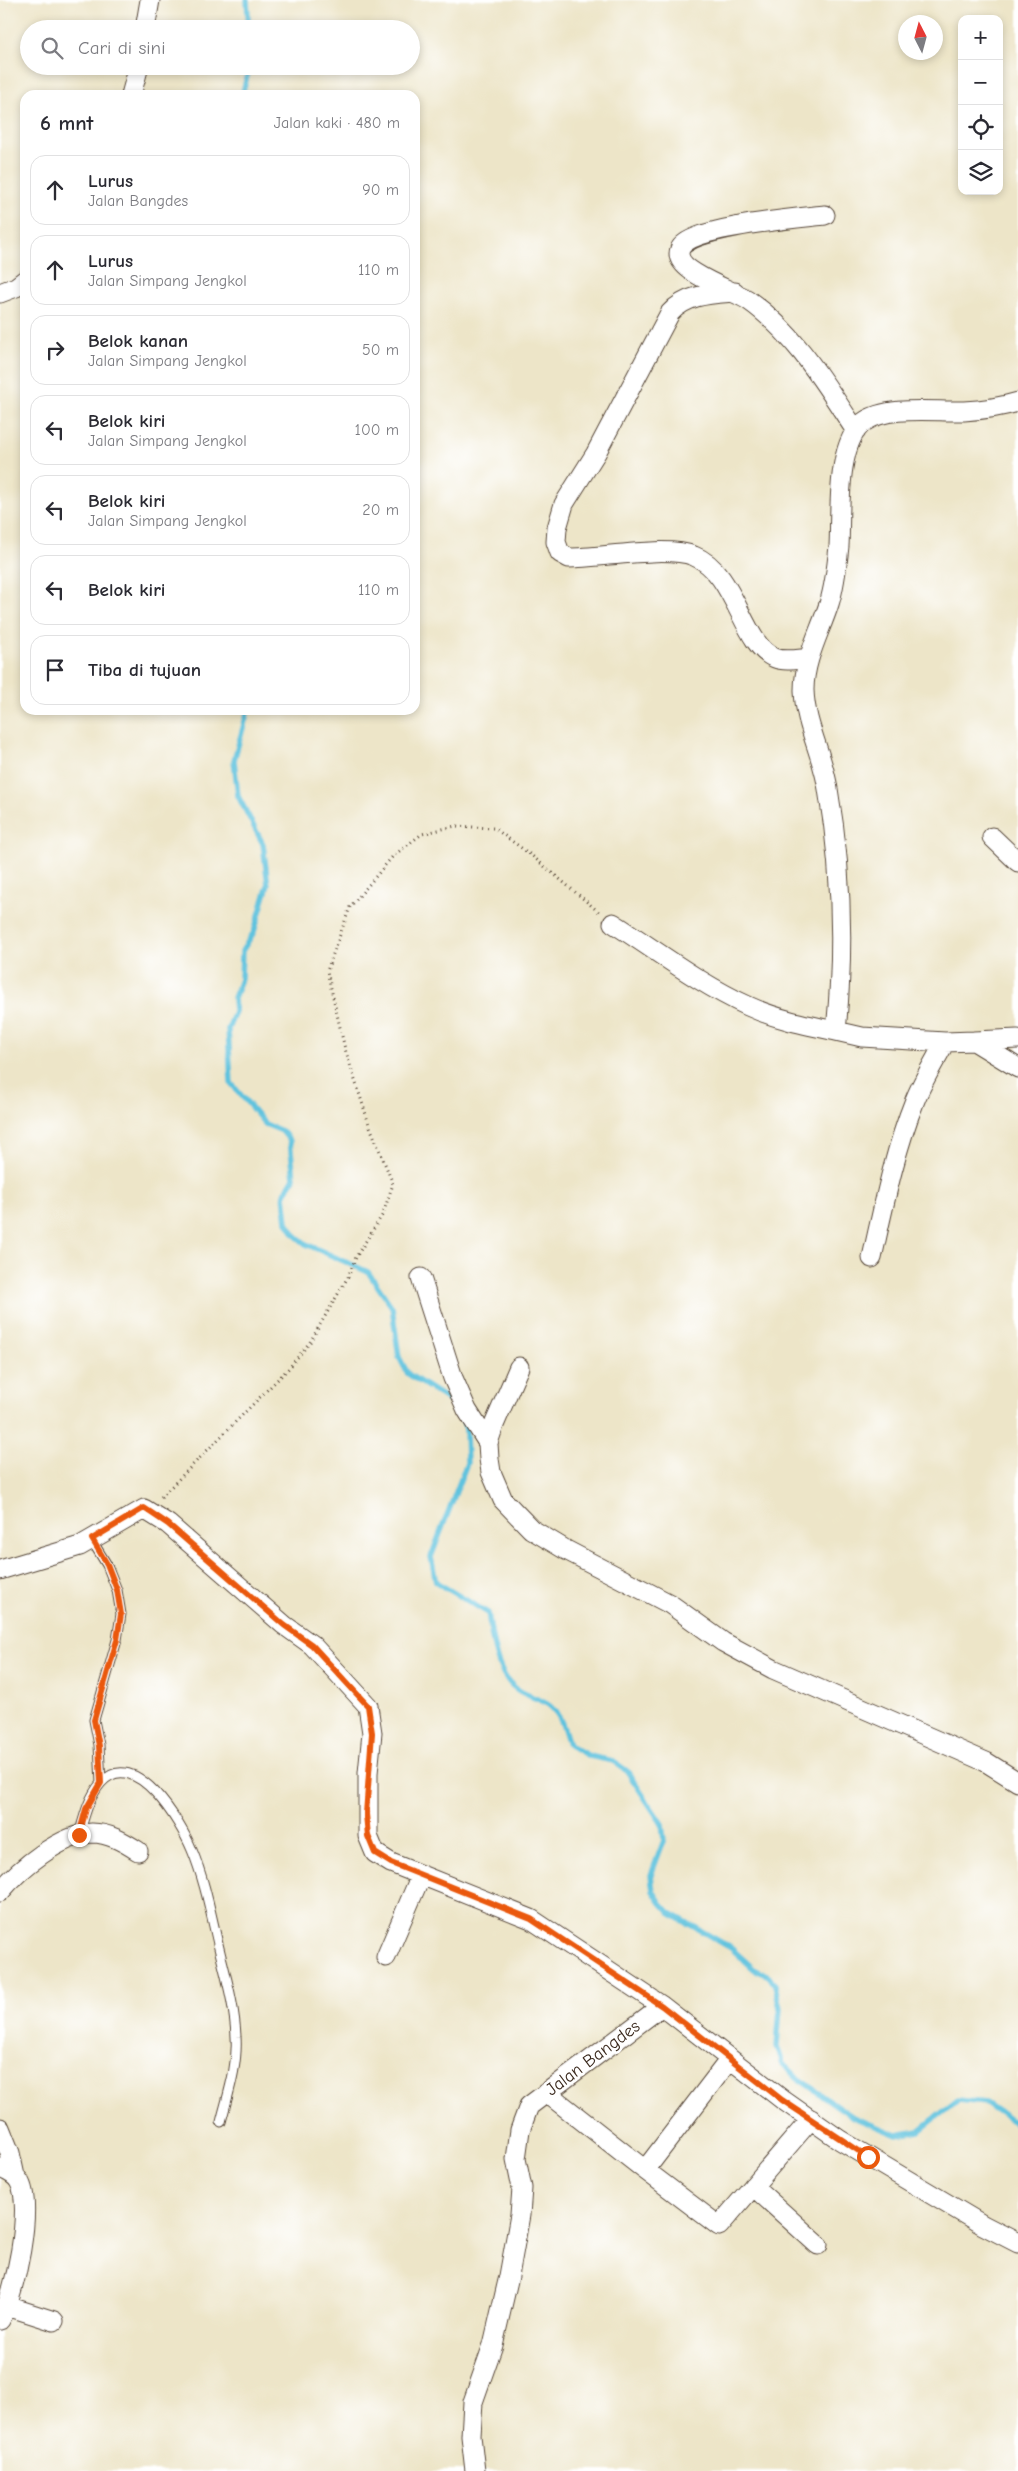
<!DOCTYPE html>
<html lang="id">
<meta charset="utf-8">
<style>
body{margin:0;font-family:"Comic Neue",sans-serif;background:#f7f7f7;color:#2b2b33}
.controls{position:absolute;right:15px;top:15px;display:grid;overflow:hidden;border-radius:10px;box-shadow:0 2px 8px #0003}
.controls button{width:45px;height:45px;display:grid;place-items:center;padding:0;border:0;border-bottom:1px solid #e1e1e2;background:#fff;color:#2b2b33;font:25px sans-serif}
.compass{position:absolute;left:898px;top:15px;width:45px;height:45px;border-radius:50%;background:#fff;box-shadow:0 2px 8px #0003;rotate:354deg}
.stop{position:absolute;width:15px;height:15px;margin:-11px;border:4px solid #ea580c;border-radius:50%;background:#fff}
.stop.end{background:#ea580c;border-color:#fff;box-shadow:0 1px 5px #0008}
.list{margin:0;padding:0;list-style:none}
h2{display:flex;justify-content:space-between;align-items:center;height:65px;margin:0;padding:0 20px;font-size:21px}
h2 small{font-size:16px;font-weight:400;color:#7c7c81}
.list li{display:grid;grid-template-columns:32px 1fr auto;gap:15px;align-items:center;box-sizing:border-box;height:70px;margin:0 10px 10px;padding:0 10px;border:1px solid #e1e1e2;border-radius:15px}
.list b{display:block;font-size:19px;white-space:nowrap}
.list p{margin:0;font-size:16px;white-space:nowrap;color:#7c7c81}
.list em{font-size:16px;font-style:normal;color:#7c7c81}
.icon{flex:none;width:28px;height:28px;fill:none;stroke:currentColor;stroke-width:2;stroke-linecap:round;stroke-linejoin:round}
.map{position:relative;flex:none;width:1018px;height:2471px;overflow:hidden}
.search{position:absolute;background:#fff;box-shadow:0 2px 8px #0003;left:20px;top:20px;width:400px;height:55px;display:flex;align-items:center;gap:12px;box-sizing:border-box;padding:0 18px;border-radius:28px;color:#7c7c81;font-size:19px}
.panel{position:absolute;background:#fff;box-shadow:0 2px 8px #0003;left:20px;top:90px;width:400px;height:625px;border-radius:15px}
.map>svg:first-child{display:block}
.lines{fill:none;stroke-linecap:round;stroke-linejoin:round}
.stream{stroke:#60c3de;stroke-width:5.5}
.service-casing{stroke:#564638;stroke-width:11}
.minor-casing{stroke:#564638;stroke-width:21}
.path{stroke:#564638;stroke-width:3;stroke-dasharray:1 4;stroke-linecap:butt}
.service{stroke:#fff;stroke-width:9}
.minor{stroke:#fff;stroke-width:19}
.route{stroke:#ea580c;stroke-width:6}
.labels{text-anchor:middle;dominant-baseline:central;stroke-width:5;stroke-linejoin:round;paint-order:stroke}
.street-label{font-size:18px;fill:#3b2a1e;stroke:#fff}
</style>
<div class="map">
<svg width="1018" height="2471" viewBox="0 0 1018 2471">
<rect width="100%" height="100%" fill="#fff"/>
<filter id="ink" filterUnits="userSpaceOnUse"><feTurbulence type="fractalNoise" baseFrequency=".02" numOctaves="2"/><feDisplacementMap in="SourceGraphic" scale="10" xChannelSelector="R" yChannelSelector="G"/><feConvolveMatrix kernelMatrix="1 2 1 2 8 2 1 2 1" color-interpolation-filters="sRGB"/></filter>
<filter id="wash" filterUnits="userSpaceOnUse"><feTurbulence type="fractalNoise" baseFrequency=".0096" numOctaves="4" result="noise"/><feDisplacementMap in="SourceGraphic" scale="20" xChannelSelector="R" yChannelSelector="G"/><feGaussianBlur stdDeviation="1.12" result="paint"/><feColorMatrix in="noise" values="0 0 0 0 0 0 0 0 0 0 0 0 0 0 0 0 0 1.4 0 .05"/><feComposite in="paint" operator="in"/></filter>
<g filter="url(#wash)">
<rect width="100%" height="100%" fill="#ede5c8"/>
<g class="lines">
<!-- stream -->
<path class="stream" d="M247,0L249,29
M242,95L250,66
M248,710L234,760L238,796L263,844L268,885L254,932L242,951L241,979L234,998L235,1012L228,1029L231,1083L265,1124L282,1131L290,1141L294,1178L284,1195L287,1222L295,1235L306,1244L368,1272L392,1307L399,1357L408,1374L459,1407
M462,1416L466,1430L467,1463L431,1557L436,1582L488,1613C492,1635 494,1664 509,1682C520,1696 542,1698 551,1707C562,1717 565,1732 569,1745L589,1756L613,1761L627,1771L662,1824L664,1840L651,1875L653,1891L661,1903L670,1913L731,1948L754,1969L769,1976L775,1985L780,2008L777,2046L783,2064L796,2077L853,2117L897,2135L919,2131L958,2100L986,2103L1018,2125"/>
</g>
</g>
<g filter="url(#ink)">
<g class="lines">
<!-- service casing -->
<g class="service-casing">
<path id="service" d="M91,1539L107,1565L117,1590L121,1614L117,1640L94,1720L99,1745L101,1783
M79,1835C84,1818 88,1798 101,1783C135,1745 181,1823 192,1850C205,1881 211,1915 219,1948C226,1977 235,2007 236,2037C238,2066 228,2094 221,2122"/>
</g>
<!-- minor casing -->
<g class="minor-casing">
<path id="minor" d="M145,29L150,0
M131,95L139,66
M825,215C800,218 689,227 680,249C671,271 733,290 748,300C795,333 825,384 856,431
M735,292C711,294 687,294 670,313L596,453L564,504L557,528L556,542L560,553L569,558C601,558 667,545 694,556C736,572 742,645 775,658C785,662 798,659 809,658
M0,293L16,287L25,280
M1018,402C1001,407 981,410 964,411C935,412 887,405 864,422C835,444 841,514 839,546C837,566 835,585 829,604C820,632 804,660 804,690C805,725 823,755 828,789C842,869 844,951 836,1031L862,1037L945,1042L974,1041L1018,1068
M992,837L1018,862
M613,923C657,951 700,984 748,1006C776,1019 806,1025 836,1031
M974,1041L1018,1039
M872,1258C884,1204 895,1150 915,1100C923,1080 935,1061 945,1042
M421,1278L453,1378L467,1410L488,1443
M519,1367L494,1425L488,1443L489,1459L491,1472L503,1500L531,1529L566,1550L670,1604L723,1642L773,1669L986,1762L1018,1782
M0,1570L80,1546L144,1509L168,1524L284,1625L312,1645L368,1706L372,1733L368,1773V1836L375,1853L391,1863L531,1919L662,2006L783,2100L840,2140L983,2225L1018,2243
M0,1892C19,1869 60,1835 92,1833C109,1833 124,1842 138,1851
M386,1957L421,1875
M547,2093L645,2170L730,2059
M0,2128L10,2153L15,2176
M0,2168C7,2171 15,2174 19,2181C34,2204 15,2297 0,2320
M645,2170L719,2226L811,2119
M753,2186L818,2245
M7,2306L54,2321
M475,2471L471,2436L473,2402L493,2345L509,2276L520,2215L522,2188L516,2159L520,2130L529,2106L662,2006"/>
</g>
<!-- path -->
<path class="path" d="M161,1497L289,1368L310,1342L348,1277L356,1257L383,1214L393,1184L369,1124L345,1049L327,971L350,907L393,856L422,834L455,826L494,828L531,855L599,912"/>
<!-- service -->
<use href="#service" class="service"/>
<!-- minor -->
<use href="#minor" class="minor"/>
</g>
</g>
<g class="lines" filter="url(#ink)">
<!-- route -->
<path class="route" d="M79,1835L86,1809L101,1783L99,1746L94,1720L117,1640L121,1614L117,1590L107,1564L92,1539L144,1508L168,1524L284,1625L312,1645L368,1706L372,1733L366,1814L368,1836L375,1853L391,1863L531,1919L662,2006L782,2100L868,2157"/>
</g>
<g class="labels">
<!-- street labels -->
<g class="street-label">
<text transform="translate(593 2058) rotate(-37)">Jalan Bangdes</text>
</g>
</g>
</svg>
<div class="controls">
<button>+</button>
<button>−</button>
<button><svg class="icon" aria-label="locate" viewBox="0 0 24 24"><circle cx="12" cy="12" r="6"/><path d="M12 2v4M12 18v4M2 12h4M18 12h4"/></svg></button>
<button><svg class="icon" aria-label="layers" viewBox="0 0 24 24"><path d="M12 4l9 5-9 5-9-5zM3 14l9 5 9-5"/></svg></button>
</div>
<svg class="compass" viewBox="-18 -18 36 36"><path d="M0-13l5 13h-10z" fill="#e53935"/><path d="M0 13l5-13h-10z" fill="#7c7c81"/></svg>
<div class="stop" style="left:868px;top:2157px"></div>
<div class="stop end" style="left:79px;top:1835px"></div>
<div class="search"><svg class="icon" aria-label="search" viewBox="0 0 24 24"><circle cx="10" cy="10" r="6"/><path d="M15 15l6 6"/></svg>Cari di sini</div>
<section class="panel">
<h2>6 mnt<small>Jalan kaki · 480 m</small></h2>
<ul class="list">
<li><svg class="icon" aria-label="ahead" viewBox="0 0 24 24"><path d="M12 20V5M6 11l6-6 6 6"/></svg><div><b>Lurus</b><p>Jalan Bangdes</p></div><em>90 m</em></li>
<li><svg class="icon" aria-label="ahead" viewBox="0 0 24 24"><path d="M12 20V5M6 11l6-6 6 6"/></svg><div><b>Lurus</b><p>Jalan Simpang Jengkol</p></div><em>110 m</em></li>
<li><svg class="icon" aria-label="right" viewBox="0 0 24 24"><path d="M7 20v-9h11M14 6l5 5-5 5"/></svg><div><b>Belok kanan</b><p>Jalan Simpang Jengkol</p></div><em>50 m</em></li>
<li><svg class="icon" aria-label="left" viewBox="0 0 24 24"><path d="M17 20v-9H6M10 6l-5 5 5 5"/></svg><div><b>Belok kiri</b><p>Jalan Simpang Jengkol</p></div><em>100 m</em></li>
<li><svg class="icon" aria-label="left" viewBox="0 0 24 24"><path d="M17 20v-9H6M10 6l-5 5 5 5"/></svg><div><b>Belok kiri</b><p>Jalan Simpang Jengkol</p></div><em>20 m</em></li>
<li><svg class="icon" aria-label="left" viewBox="0 0 24 24"><path d="M17 20v-9H6M10 6l-5 5 5 5"/></svg><div><b>Belok kiri</b></div><em>110 m</em></li>
<li><svg class="icon" aria-label="arrive" viewBox="0 0 24 24"><path d="M6 21V4h12l-3 4 3 4H6"/></svg><div><b>Tiba di tujuan</b></div></li>
</ul>
</section>
</div>
